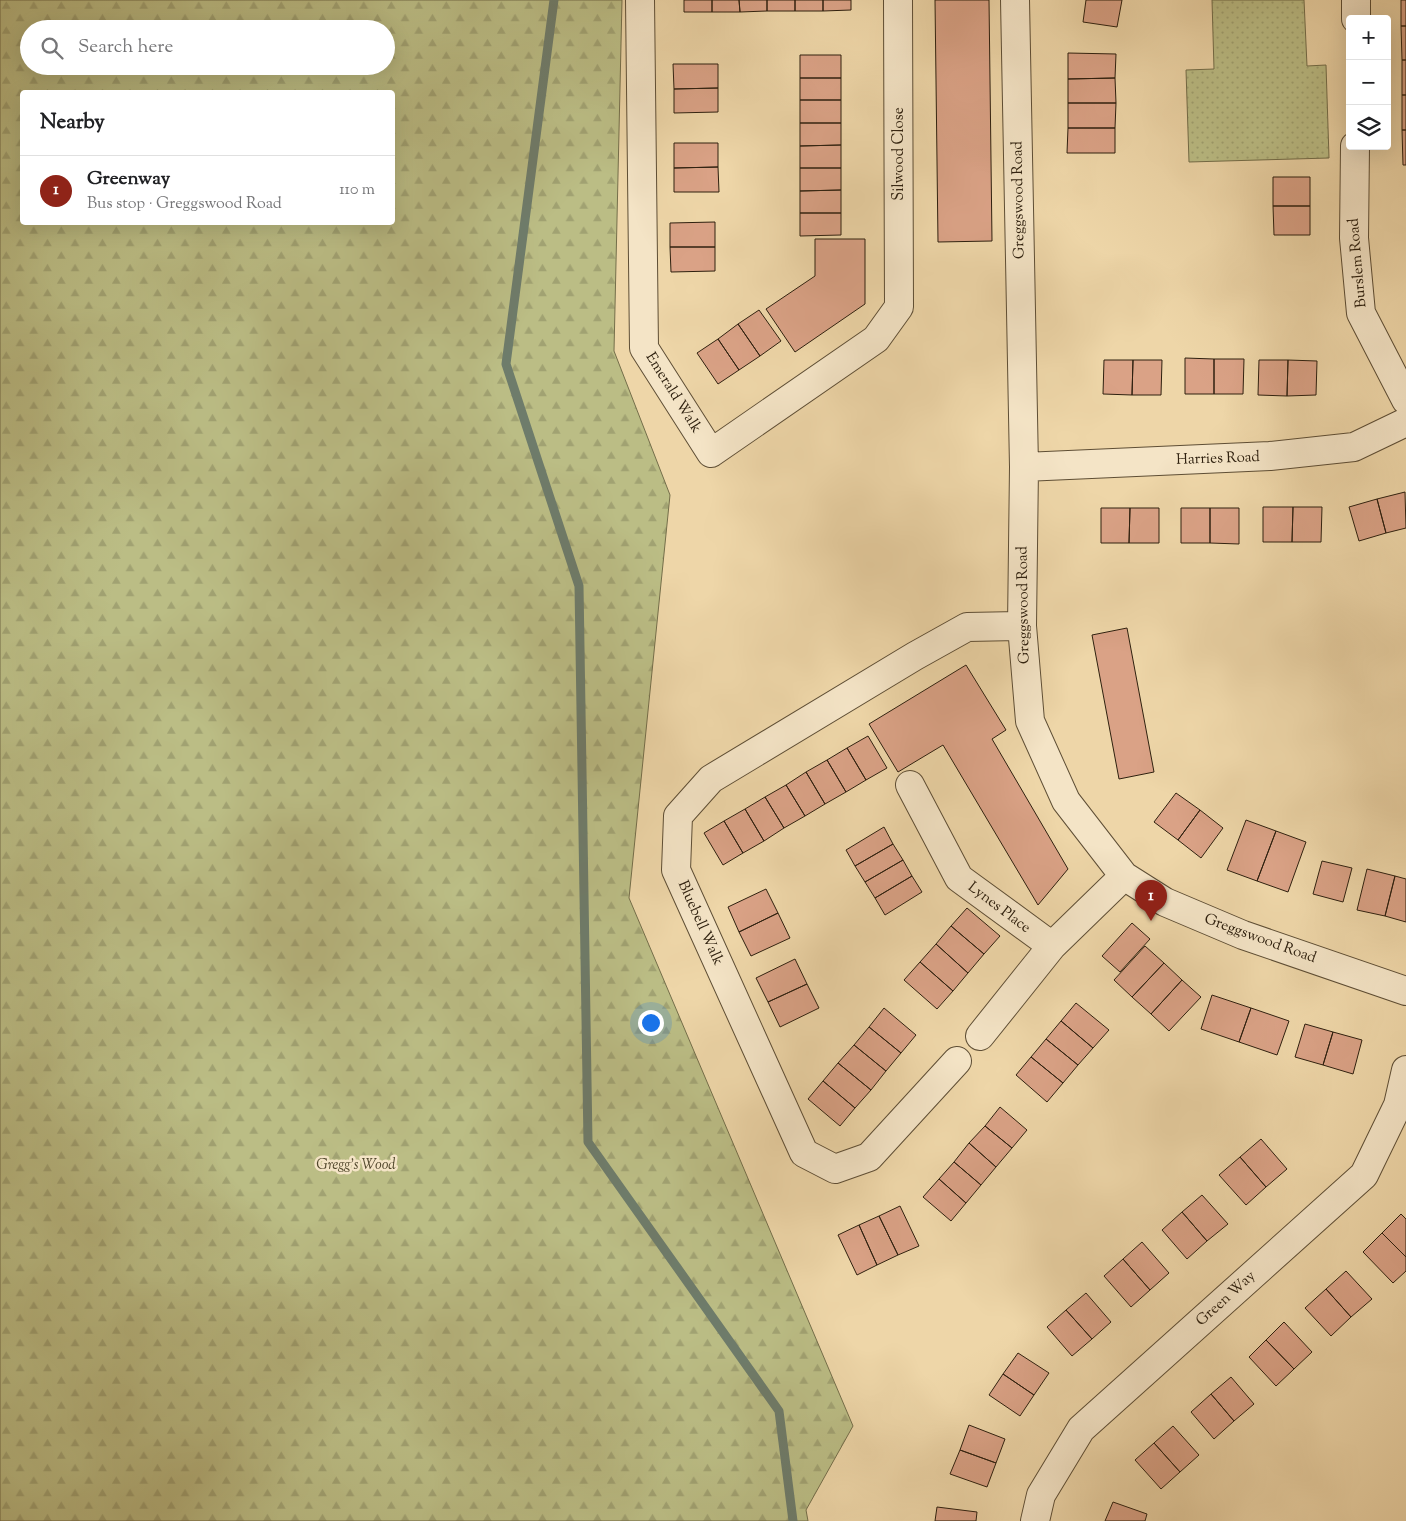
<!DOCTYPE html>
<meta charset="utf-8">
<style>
body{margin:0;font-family:"Sorts Mill Goudy",serif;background:#f6f6f6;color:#202124}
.controls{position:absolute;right:15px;top:15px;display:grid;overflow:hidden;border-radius:5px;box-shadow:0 5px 20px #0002}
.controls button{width:45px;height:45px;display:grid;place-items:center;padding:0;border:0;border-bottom:1px solid #e0e0e0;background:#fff;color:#202124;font:25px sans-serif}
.you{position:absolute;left:650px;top:1022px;width:18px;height:18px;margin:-12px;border:4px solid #fff;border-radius:50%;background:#1a73e8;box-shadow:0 0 0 8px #1a73e833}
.badge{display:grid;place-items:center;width:32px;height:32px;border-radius:50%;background:#8f2418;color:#fff;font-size:16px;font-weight:700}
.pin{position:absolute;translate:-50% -41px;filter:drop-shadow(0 1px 2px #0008)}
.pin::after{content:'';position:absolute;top:26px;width:18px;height:15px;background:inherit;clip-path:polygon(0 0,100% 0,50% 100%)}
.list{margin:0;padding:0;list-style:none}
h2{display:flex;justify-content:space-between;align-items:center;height:65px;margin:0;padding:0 20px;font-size:21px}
h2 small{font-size:16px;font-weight:400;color:#757577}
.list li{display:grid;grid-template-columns:32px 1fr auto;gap:15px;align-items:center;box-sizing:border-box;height:70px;padding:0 20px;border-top:1px solid #e0e0e0}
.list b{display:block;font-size:19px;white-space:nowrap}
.list p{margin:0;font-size:16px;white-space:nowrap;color:#757577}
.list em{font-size:16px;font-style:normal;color:#757577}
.icon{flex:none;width:28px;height:28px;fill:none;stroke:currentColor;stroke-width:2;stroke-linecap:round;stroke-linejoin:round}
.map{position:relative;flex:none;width:1406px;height:1521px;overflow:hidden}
.search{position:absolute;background:#fff;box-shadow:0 5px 20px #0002;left:20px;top:20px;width:375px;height:55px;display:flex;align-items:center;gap:12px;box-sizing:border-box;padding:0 18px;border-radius:28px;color:#757577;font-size:19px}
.panel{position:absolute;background:#fff;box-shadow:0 5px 20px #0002;left:20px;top:90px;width:375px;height:135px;border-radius:5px}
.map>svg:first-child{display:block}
.grass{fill:url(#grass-dots);stroke:#746e4a}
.forest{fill:url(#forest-firs);stroke:#746e4a;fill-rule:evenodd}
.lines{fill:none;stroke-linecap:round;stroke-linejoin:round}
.stream{stroke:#6e7c6b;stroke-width:9}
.building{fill:#daa286;stroke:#2e200f}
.minor-casing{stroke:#5e4e35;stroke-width:30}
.minor{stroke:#f4e4c6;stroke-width:28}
.labels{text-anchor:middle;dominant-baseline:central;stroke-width:5;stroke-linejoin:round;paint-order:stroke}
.street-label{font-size:15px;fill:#2e200f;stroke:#f4e4c6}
.park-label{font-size:15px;font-style:italic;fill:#51472c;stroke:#f4e4c6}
</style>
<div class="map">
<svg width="1406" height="1521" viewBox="0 0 1406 1521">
<defs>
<pattern id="grass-dots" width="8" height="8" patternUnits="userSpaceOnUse" patternTransform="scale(1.25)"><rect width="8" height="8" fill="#bbbd85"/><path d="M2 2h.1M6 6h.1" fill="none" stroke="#a1a272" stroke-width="1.8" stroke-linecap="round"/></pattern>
<pattern id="forest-firs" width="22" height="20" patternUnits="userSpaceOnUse" patternTransform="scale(1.25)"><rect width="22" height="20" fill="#bbbd85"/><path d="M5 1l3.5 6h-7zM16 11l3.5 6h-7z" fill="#a1a272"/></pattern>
</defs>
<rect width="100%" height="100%" fill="#eed6a8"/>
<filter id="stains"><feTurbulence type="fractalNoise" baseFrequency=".004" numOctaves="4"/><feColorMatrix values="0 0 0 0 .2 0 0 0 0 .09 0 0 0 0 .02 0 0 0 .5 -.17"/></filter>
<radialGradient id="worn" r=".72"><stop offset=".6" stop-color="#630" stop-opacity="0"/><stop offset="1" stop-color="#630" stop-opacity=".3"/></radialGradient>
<!-- grass -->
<path class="grass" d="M1212,0H1304L1307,66L1326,65L1329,158L1189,162L1186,70L1214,69Z"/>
<!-- forest -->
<path class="forest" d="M0,0H622L614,351L670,495L629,898L853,1426L806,1510L808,1521H0ZM29,29H386V66H29ZM22,92H392V222H22Z"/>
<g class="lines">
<!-- stream -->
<path class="stream" d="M554,0L506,364L579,586L588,1142L779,1411L793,1521"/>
</g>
<!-- building -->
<path class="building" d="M684,0H712V12H684Z
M712,0H739L740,12H712Z
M739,0H767V11L740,12Z
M767,0H795V11H767Z
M795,0H823V11H795Z
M823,0H851V10L823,11Z
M935,0H989L992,241L938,242Z
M1086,0H1122L1117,27L1083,22Z
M1401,0H1406V26H1401Z
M1401,26H1406V60H1402Z
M1068,53L1116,54L1115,78L1068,79Z
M800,55H841V78H800Z
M1402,60H1406V95H1402Z
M673,64H718V88L674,89Z
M800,78H841V100H800Z
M1115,78L1116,103H1068V79Z
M718,88V112L674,113V89Z
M1402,95H1406V130H1402Z
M800,100H841V123H800Z
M1068,103H1116L1115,128H1068Z
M800,123H841V145L800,146Z
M1068,128H1115V153H1067Z
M1402,130H1406V165H1403Z
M674,143H718V167L674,168Z
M841,145V168H800V146Z
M718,167L719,192H674V168Z
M800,168H841V190L800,191Z
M1273,177H1310V206H1273Z
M841,190V213H800V191Z
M1273,206H1310V235H1274Z
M800,213H841V235L800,236Z
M715,222V247H670V223Z
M815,239H865V304L795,352L766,309L815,276Z
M670,247H715V271L671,272Z
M759,310L781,341L760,356L738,324Z
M738,324L760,356L739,370L718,339Z
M718,339L739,370L718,384L697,353Z
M1185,358L1214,359V394H1185Z
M1214,359H1244L1243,394H1214Z
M1104,360H1133L1132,395L1103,394Z
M1133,360H1162L1161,395H1132Z
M1259,360H1288L1287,396L1258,395Z
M1288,360L1317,361L1316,395L1287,396Z
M1405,492L1406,528L1386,533L1377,499Z
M1377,499L1386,533L1359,541L1349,507Z
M1263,507H1293L1292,542H1263Z
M1293,507H1322L1321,542H1292Z
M1101,508H1130L1129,543H1101Z
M1130,508H1159V543H1129Z
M1181,508H1210V543H1181Z
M1210,508H1239V544L1210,543Z
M1127,628L1154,772L1119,779L1092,635Z
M966,665L1006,730L992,739L1068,869L1038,905L943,745L898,772L869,724Z
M868,736L887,768L866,780L847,748Z
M847,748L866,780L846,792L827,760Z
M827,760L846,792L825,804L806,772Z
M806,772L825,804L805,816L786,785Z
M786,785L805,816L784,828L765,797Z
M1176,793L1200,810L1178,840L1154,822Z
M765,797L784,828L764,841L745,809Z
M745,809L764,841L743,853L724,821Z
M1200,810L1223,828L1201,858L1178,840Z
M1246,820L1276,831L1257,881L1227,870Z
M724,821L743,853L723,865L704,833Z
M884,827L893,844L855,866L846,850Z
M1276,831L1306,842L1288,892L1257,881Z
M893,844L903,860L865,882L855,866Z
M903,860L912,876L875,898L865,882Z
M1322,861L1352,868L1343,902L1313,894Z
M1367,869L1395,876L1385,916L1357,910Z
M912,876L922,892L885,915L875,898Z
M1395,876L1406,879V922L1385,916Z
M766,889L778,913L739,932L728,907Z
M967,908L1000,936L984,954L951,926Z
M778,913L790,938L751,956L739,932Z
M1132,923L1150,939L1120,972L1102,956Z
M951,926L984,954L968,973L936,944Z
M936,944L968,973L953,991L920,962Z
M1145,946L1164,963L1132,997L1114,980Z
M795,959L807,984L768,1002L756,978Z
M920,962L953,991L937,1009L904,980Z
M1164,963L1182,980L1151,1014L1132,997Z
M1182,980L1201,997L1169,1031L1151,1014Z
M807,984L819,1008L780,1027L768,1002Z
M1212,995L1251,1008L1239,1042L1201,1029Z
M1076,1003L1109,1030L1093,1048L1061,1021Z
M884,1008L916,1035L901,1053L869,1027Z
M1251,1008L1289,1021L1277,1055L1239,1042Z
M1061,1021L1093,1048L1078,1065L1046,1039Z
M1305,1024L1333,1032L1323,1065L1295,1057Z
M869,1027L901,1053L886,1071L854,1045Z
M1333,1032L1362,1040L1353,1074L1323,1065Z
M1046,1039L1078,1065L1063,1083L1031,1057Z
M854,1045L886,1071L871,1090L838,1063Z
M1031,1057L1063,1083L1047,1102L1016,1075Z
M838,1063L871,1090L855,1108L823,1081Z
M823,1081L855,1108L840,1126L808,1099Z
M1000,1107L1027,1130L1012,1148L985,1126Z
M985,1126L1012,1148L996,1167L969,1143Z
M1261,1139L1287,1169L1266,1187L1240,1157Z
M969,1143L996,1167L981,1185L954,1162Z
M1240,1157L1266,1187L1246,1205L1219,1175Z
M954,1162L981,1185L966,1203L939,1179Z
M939,1179L966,1203L951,1221L923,1197Z
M1202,1195L1228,1224L1207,1241L1182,1212Z
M900,1206L919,1246L898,1255L879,1216Z
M1182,1212L1207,1241L1187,1259L1162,1230Z
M1401,1214L1406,1219V1257L1382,1233Z
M879,1216L898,1255L877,1265L859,1225Z
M859,1225L877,1265L857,1275L838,1235Z
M1382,1233L1406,1257V1271L1393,1283L1363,1252Z
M1142,1242L1169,1273L1150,1290L1123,1259Z
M1123,1259L1150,1290L1131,1307L1104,1276Z
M1346,1271L1372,1299L1351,1317L1326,1289Z
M1326,1289L1351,1317L1331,1336L1305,1308Z
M1086,1293L1111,1322L1092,1339L1066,1310Z
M1066,1310L1092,1339L1072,1356L1047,1327Z
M1284,1322L1312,1352L1294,1369L1266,1340Z
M1266,1340L1294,1369L1276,1386L1249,1357Z
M1018,1353L1049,1373L1034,1395L1003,1374Z
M1003,1374L1034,1395L1020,1416L989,1395Z
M1231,1377L1254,1404L1234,1421L1211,1394Z
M1211,1394L1234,1421L1214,1439L1191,1412Z
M969,1425L1005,1439L996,1463L960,1450Z
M1173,1426L1199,1455L1180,1472L1154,1443Z
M1154,1443L1180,1472L1161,1489L1135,1460Z
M960,1450L996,1463L987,1487L950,1474Z
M1113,1502L1147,1514L1145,1521H1105Z
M937,1507L977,1512L976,1521H935Z"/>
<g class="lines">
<!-- minor casing -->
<g class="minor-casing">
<path id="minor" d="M640,0L644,348L711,453L876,339L899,307L898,0
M1015,0L1024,467L1022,626L1030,721L1066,801L1124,876L1165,902L1243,935L1406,991
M1356,19V0
M1355,146L1354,238L1361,313L1406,400
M1024,467L1270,456L1354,447L1406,422
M910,785L959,878L1052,946
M980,1036L1052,946L1124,876
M957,1061L869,1157L835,1169L804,1153L676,870L678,816L711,779L915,656L967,627L1022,626
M1035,1521L1041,1495L1081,1429L1364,1175L1398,1105L1406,1070"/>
</g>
<!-- minor -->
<use href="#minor" class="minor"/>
</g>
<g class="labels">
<!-- street labels -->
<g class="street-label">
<text transform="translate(899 154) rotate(-90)">Silwood Close</text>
<text transform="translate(1019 200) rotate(-91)">Greggswood Road</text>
<text transform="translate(1358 263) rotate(-95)">Burslem Road</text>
<text transform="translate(673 393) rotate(58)">Emerald Walk</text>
<text transform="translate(1218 459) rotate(-2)">Harries Road</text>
<text transform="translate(1024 605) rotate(-91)">Greggswood Road</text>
<text transform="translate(999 908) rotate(37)">Lynes Place</text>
<text transform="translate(700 923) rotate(66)">Bluebell Walk</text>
<text transform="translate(1260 939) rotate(20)">Greggswood Road</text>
<text transform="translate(1226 1299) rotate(-42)">Green Way</text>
</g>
<!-- park labels -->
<g class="park-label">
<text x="356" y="1165">Gregg's Wood</text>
</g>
</g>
<rect width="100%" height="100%" filter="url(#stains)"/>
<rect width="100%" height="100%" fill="url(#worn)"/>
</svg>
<div class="controls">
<button>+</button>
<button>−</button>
<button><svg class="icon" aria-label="layers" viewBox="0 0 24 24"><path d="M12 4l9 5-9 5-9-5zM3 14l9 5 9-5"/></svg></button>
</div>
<div class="you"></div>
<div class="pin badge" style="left:1151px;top:921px">1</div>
<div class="search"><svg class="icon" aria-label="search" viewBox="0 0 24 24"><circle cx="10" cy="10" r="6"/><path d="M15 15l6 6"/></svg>Search here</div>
<section class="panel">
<h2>Nearby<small></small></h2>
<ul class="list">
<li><span class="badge">1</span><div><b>Greenway</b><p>Bus stop · Greggswood Road</p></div><em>110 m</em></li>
</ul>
</section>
</div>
